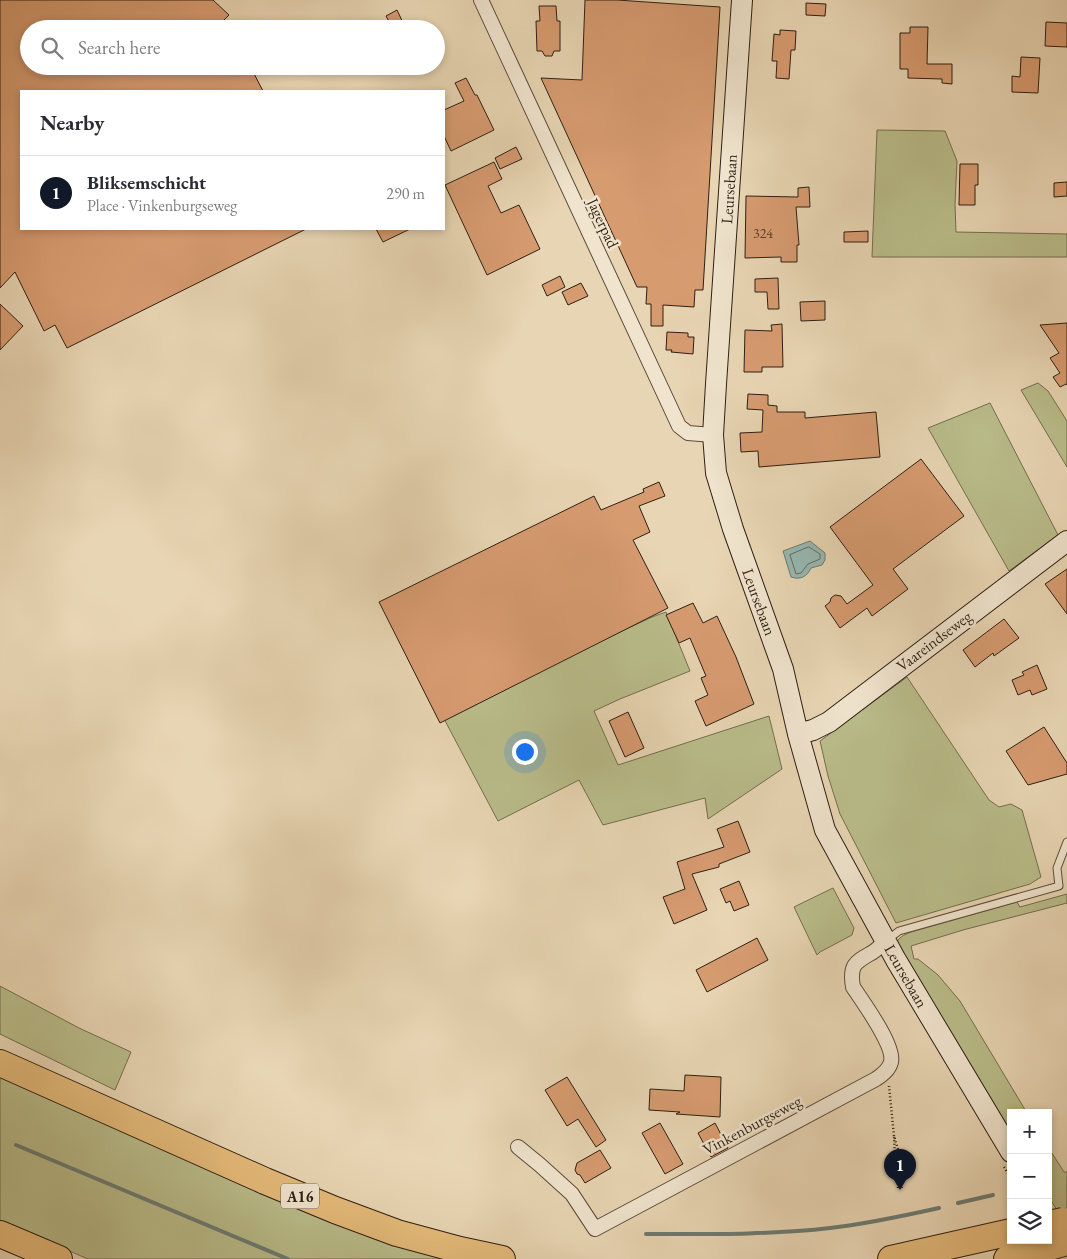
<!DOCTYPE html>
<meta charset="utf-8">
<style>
body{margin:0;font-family:"EB Garamond",serif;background:#f2f2f3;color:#2b2b33}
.controls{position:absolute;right:15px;bottom:15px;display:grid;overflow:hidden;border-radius:0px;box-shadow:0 2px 8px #0003}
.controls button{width:45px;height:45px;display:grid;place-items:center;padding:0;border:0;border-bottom:1px solid #e1e1e2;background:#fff;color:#2b2b33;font:25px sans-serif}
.you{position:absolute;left:524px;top:751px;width:18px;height:18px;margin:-12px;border:4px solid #fff;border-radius:50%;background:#1a73e8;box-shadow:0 0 0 8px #1a73e833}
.badge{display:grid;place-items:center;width:32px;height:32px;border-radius:50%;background:#111827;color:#fff;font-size:16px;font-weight:700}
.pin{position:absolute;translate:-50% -41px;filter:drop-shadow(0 1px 2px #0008)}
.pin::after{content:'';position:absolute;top:26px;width:18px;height:15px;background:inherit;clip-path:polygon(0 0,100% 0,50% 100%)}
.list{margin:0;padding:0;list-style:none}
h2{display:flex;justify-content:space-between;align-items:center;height:65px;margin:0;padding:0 20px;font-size:21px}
h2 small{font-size:16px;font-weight:400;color:#7c7c81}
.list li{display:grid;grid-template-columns:32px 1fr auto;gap:15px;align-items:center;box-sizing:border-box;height:75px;padding:0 20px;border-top:1px solid #e1e1e2}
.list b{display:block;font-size:19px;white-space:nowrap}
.list p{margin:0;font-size:16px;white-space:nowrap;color:#7c7c81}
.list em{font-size:16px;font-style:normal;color:#7c7c81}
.icon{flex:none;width:28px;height:28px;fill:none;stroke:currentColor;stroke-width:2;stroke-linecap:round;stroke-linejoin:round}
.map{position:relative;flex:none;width:1067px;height:1259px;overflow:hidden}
.search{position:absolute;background:#fff;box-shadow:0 2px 8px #0003;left:20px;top:20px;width:425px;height:55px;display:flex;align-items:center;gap:12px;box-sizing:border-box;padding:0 18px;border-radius:28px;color:#7c7c81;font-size:19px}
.panel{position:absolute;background:#fff;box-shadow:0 2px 8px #0003;left:20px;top:90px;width:425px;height:140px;border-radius:0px}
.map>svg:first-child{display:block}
.green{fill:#b9bc8a;stroke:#746e4e}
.water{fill:#97b8b1;stroke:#6d7b72}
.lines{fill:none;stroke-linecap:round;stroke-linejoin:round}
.shore{stroke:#626c62;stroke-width:1}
.stream{stroke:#6d7b72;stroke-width:4}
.building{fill:#d79b70;stroke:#2e1f13}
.lane-casing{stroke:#5c4c3b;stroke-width:9}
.street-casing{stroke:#5c4c3b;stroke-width:16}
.secondary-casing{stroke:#2e1f13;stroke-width:22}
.highway-casing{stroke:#2e1f13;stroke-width:28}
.path{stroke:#2e1f13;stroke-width:2.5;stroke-dasharray:1 2.5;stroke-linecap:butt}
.lane{stroke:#f0e4ce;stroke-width:7}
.street{stroke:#f0e4ce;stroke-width:14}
.secondary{stroke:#f0e4ce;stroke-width:20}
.highway{stroke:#e4ba7a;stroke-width:26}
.highway-bridge-casing{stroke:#2e1f13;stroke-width:28;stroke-linecap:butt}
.highway-bridge{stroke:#e4ba7a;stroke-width:26}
.labels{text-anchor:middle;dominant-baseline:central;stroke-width:5;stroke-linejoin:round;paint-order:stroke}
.number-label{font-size:14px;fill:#583e2a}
.shield{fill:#f0e4ce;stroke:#685a4b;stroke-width:1}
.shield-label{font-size:15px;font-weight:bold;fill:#2e1f13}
.street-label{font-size:16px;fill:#2e1f13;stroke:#f0e4ce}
</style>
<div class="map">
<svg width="1067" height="1259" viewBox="0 0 1067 1259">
<rect width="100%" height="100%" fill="#e8d5b3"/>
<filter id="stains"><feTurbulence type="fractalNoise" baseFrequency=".004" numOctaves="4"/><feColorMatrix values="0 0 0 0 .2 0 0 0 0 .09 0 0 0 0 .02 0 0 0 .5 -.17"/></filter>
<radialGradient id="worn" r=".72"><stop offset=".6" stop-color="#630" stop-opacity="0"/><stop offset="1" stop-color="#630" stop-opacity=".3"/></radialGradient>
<!-- green -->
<path class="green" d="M877,130L945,131L957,161L955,204L956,232L1067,234V257H872Z
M1038,383L1048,391L1067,421V467L1021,390Z
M990,403L1058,535L1009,571L928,428Z
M666,612L690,671L620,699L594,711L618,765L769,716L782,769L708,819L705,798L603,825L579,780L498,821L442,715L652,617Z
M907,677L989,800L999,807L1011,804L1022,810L1041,877L1030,884L896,923L840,814L828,776L820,741Z
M833,888L854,928L852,935L820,952L817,955L794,907Z
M1067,894V903L963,930L911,946L914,959H918L938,975L960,1001L1027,1113H1011V1134L896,945C898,937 904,935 911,932L1017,902L1020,907Z
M0,986L79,1028L131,1052L115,1090L0,1034Z
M0,1074L453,1259H88L0,1221Z
M1048,1147L1064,1172H1067V1208L1057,1210L1048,1196Z"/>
<!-- water -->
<path class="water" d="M810,541L825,553V560L822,565L811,568C807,577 800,580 791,577L783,551Z"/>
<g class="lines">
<!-- shore -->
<path class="shore" d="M809,547L820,554V559L808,564L801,573L796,574L790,555Z"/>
<!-- stream -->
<path class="stream" d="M16,1145L288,1259
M958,1203L993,1195
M646,1234C708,1234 769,1235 830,1228C867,1224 903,1216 939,1208"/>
</g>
<!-- building -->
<path class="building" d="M0,0H213L229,15L224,20L234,29H29V66H250L263,91H21V229H306L67,348L55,325L44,331L15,272L0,288Z
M585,0H617L720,7L703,290H695L694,307L663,305V326H651V304H646L647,287H637L541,78L582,80Z
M806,3L826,4L825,16L806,15Z
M539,6H556L557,21H560V51H554L552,56H545L542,51H537L536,21H540Z
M397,10L406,29H393L386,16Z
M1046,22L1067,23V47L1045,46Z
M910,27H928L927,64H952V84L942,83V79L908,78V69H900V33H910Z
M780,30L796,31L795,50H791L789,79L776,78L777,61H772L774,34L780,35Z
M1021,57L1040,58L1038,93L1012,92V76L1020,77Z
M466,78L475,95H477L494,130L451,151L444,136V110L464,101L455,83Z
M516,147L522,159L500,169L495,158Z
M494,162L502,179L488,186L501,213L519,205L540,249L487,275L445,185Z
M960,164H978V185H975V205H959Z
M1067,182V196L1054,197V183Z
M809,187L810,207H796L799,245H797V262H781V257L745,258L746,196L798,197V188Z
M376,229H410L383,242Z
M868,231V242H844V232Z
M560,276L565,287L547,296L542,285Z
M778,278L779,309H768L767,292H755V279Z
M581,283L588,296L568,305L562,292Z
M825,301V320L801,321L800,302Z
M0,304L23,326L0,350Z
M1067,323V385L1066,384L1060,387L1053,377L1060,373L1050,358L1059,353L1040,325Z
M782,324L783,367H762V372H744L745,330L772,331L771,325Z
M667,332L688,333V337H694L693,354L671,352L672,350H666Z
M748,394L768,395V405L777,406V412H805V418L876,412L880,457L759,467L758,451L741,452L740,433L762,432L763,410L747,409Z
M921,459L964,516L893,569L908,589L872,616L867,608L840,628L825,606L830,602L831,598L835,595L841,596L847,604L873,585L830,527Z
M659,482L665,496L639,506L650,532L633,540L668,608L440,723L379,602L594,496L601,510L644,492L643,489Z
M1067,569V614L1045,584Z
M693,603L703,623L717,616L736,657L754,704L706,726L695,701L708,695L701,678L706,676L690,638L679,643L666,615Z
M1004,619L1019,638L994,656L993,653L975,667L963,650Z
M1037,665L1047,689L1032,695L1030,690L1018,695L1012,680L1024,675L1022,672Z
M628,712L644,748L625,757L609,721Z
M1044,727L1067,763V774L1028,785L1006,751Z
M738,821L750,852L719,864V867L692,874L707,910L674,924L663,897L685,889L677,862L724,847L717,829Z
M739,881L749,905L734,911L730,901L726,903L720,889Z
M757,938L768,960L707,992L696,970Z
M685,1075L721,1077L720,1117L676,1114L680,1112L649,1110L650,1089L684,1091Z
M567,1077L606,1140L596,1147L578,1119L567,1126L545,1090Z
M660,1123L683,1164L665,1174L642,1133Z
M715,1123L728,1148L711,1157L698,1133Z
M600,1150L611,1168L585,1183L580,1175L577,1174L575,1170L577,1163Z"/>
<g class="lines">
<!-- lane casing -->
<g class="lane-casing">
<path id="lane" d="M887,940L899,931L1059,886L1057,868L1067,842"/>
</g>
<!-- street casing -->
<g class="street-casing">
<path id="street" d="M481,0L679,426L688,433L713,435
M518,1147L540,1165L572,1194L595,1229L876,1079C882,1075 889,1070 891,1062C895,1046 863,1002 853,987C849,964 856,962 873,952C878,949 881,945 885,941"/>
</g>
<!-- secondary casing -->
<g class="secondary-casing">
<path id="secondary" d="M742,0L716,384L713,435L716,473L733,529L783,669L798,734L825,830L896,960L1011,1152
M798,734L813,730L829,722L1067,541"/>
</g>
<!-- highway casing -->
<g class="highway-casing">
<path id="highway" d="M0,1063L265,1181L335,1210L397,1233L460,1250L502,1259
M0,1234L59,1259
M891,1259L1011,1232
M1007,1259L1032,1252"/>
</g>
<!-- path -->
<path class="path" d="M889,1086L894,1136L901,1159H895L894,1136
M895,1159L897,1181
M901,1159L902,1181
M1004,1167L1011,1178
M898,1168L900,1181
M898,1180V1190
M901,1180L902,1190"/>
<!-- lane -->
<use href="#lane" class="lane"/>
<!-- street -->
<use href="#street" class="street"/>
<!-- secondary -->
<use href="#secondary" class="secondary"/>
<!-- highway -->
<use href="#highway" class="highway"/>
<!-- highway-bridge casing -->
<g class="highway-bridge-casing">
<path id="highway-bridge" d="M1048,1224L1063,1221
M1032,1252L1067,1242"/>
</g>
<!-- highway-bridge -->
<use href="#highway-bridge" class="highway-bridge"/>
</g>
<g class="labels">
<!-- number labels -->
<g class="number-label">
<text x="763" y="233">324</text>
</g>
<!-- shield labels -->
<rect class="shield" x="281" y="1183.5" width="38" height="25" rx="4"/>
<g class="shield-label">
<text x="300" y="1196">A16</text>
</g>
<!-- street labels -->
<g class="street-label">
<text transform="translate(729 189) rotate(-86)">Leursebaan</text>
<text transform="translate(603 223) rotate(65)">Jagerpad</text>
<text transform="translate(759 602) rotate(70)">Leursebaan</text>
<text transform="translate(934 641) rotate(-37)">Vaareindseweg</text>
<text transform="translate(906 976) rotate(60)">Leursebaan</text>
<text transform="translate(752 1125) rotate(-28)">Vinkenburgseweg</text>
</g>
</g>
<rect width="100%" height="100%" filter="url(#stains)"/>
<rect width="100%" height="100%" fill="url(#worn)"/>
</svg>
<div class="controls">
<button>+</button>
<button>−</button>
<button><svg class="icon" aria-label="layers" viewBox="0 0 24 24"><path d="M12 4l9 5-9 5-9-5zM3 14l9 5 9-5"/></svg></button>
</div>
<div class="you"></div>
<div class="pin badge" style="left:900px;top:1190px">1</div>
<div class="search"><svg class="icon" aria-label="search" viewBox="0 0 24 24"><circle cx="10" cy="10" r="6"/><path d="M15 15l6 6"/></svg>Search here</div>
<section class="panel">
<h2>Nearby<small></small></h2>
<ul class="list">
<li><span class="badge">1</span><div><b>Bliksemschicht</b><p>Place · Vinkenburgseweg</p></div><em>290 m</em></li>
</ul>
</section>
</div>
